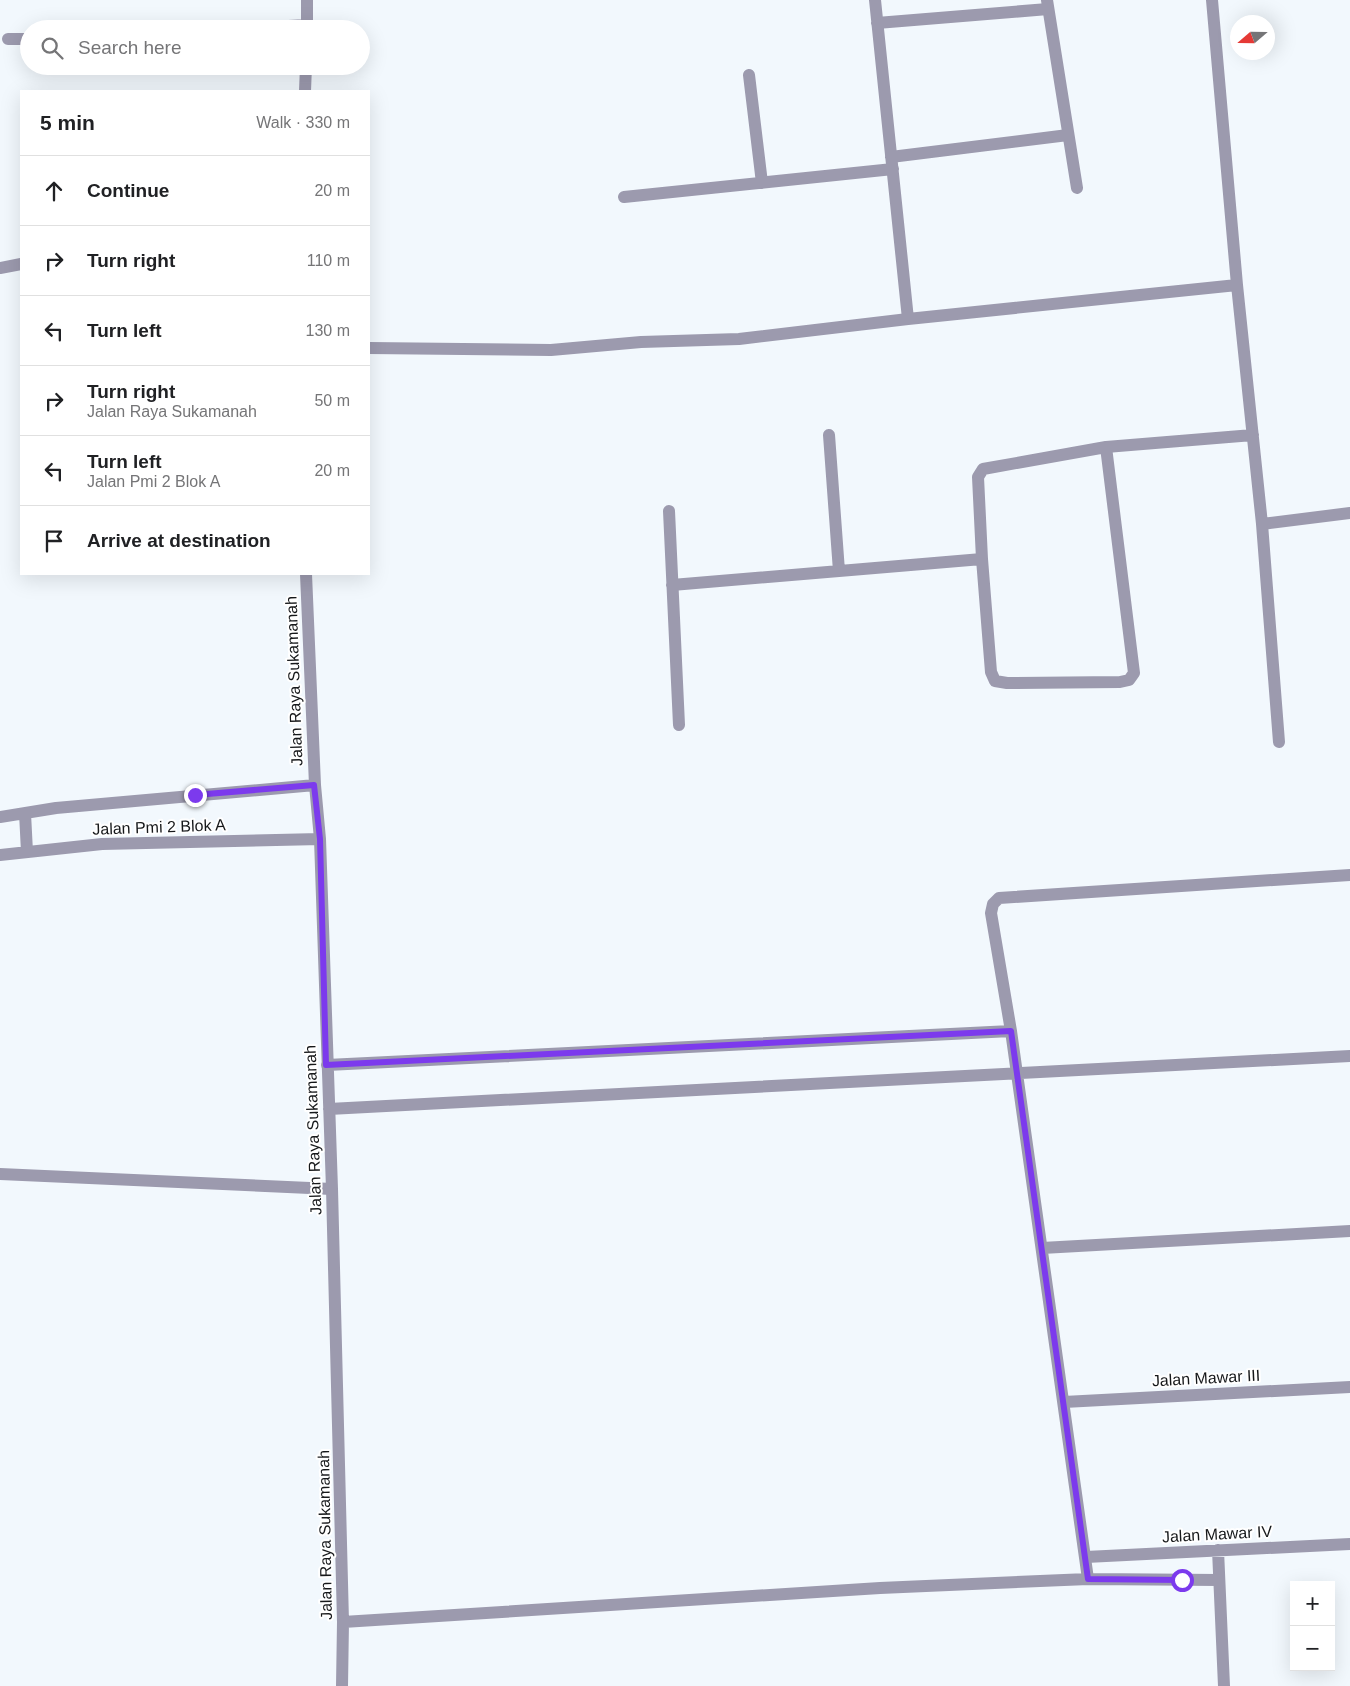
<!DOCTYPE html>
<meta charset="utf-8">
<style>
body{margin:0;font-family:Helvetica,sans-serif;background:#f2f2f2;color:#202124}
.controls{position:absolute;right:15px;bottom:15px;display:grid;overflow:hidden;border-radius:0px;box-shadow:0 5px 20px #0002}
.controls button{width:45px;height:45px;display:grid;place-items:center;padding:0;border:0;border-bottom:1px solid #e0e0e0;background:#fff;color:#202124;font:25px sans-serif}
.compass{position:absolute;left:1230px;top:15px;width:45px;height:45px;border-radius:50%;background:#fff;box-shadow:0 5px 20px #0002;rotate:250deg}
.stop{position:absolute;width:15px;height:15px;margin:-11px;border:4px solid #7c3aed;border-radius:50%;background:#fff}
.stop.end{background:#7c3aed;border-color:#fff;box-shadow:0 1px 5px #0008}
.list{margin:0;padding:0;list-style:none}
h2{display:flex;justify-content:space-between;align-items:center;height:65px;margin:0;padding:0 20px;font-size:21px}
h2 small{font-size:16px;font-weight:400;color:#757577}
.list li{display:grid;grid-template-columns:32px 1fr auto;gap:15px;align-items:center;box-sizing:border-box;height:70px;padding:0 20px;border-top:1px solid #e0e0e0}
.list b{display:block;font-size:19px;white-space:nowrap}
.list p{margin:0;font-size:16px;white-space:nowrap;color:#757577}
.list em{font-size:16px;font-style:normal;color:#757577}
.icon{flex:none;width:28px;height:28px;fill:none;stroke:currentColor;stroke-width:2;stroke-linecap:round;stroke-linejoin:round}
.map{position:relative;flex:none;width:1350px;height:1686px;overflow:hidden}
.search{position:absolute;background:#fff;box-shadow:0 5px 20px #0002;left:20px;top:20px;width:350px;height:55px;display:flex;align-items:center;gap:12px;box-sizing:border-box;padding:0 18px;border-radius:28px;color:#757577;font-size:19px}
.panel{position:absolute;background:#fff;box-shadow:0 5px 20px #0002;left:20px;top:90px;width:350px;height:485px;border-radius:0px}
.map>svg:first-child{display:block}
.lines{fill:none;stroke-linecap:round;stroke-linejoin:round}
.minor{stroke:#9c9aae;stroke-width:12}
.route{stroke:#7c3aed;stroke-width:6}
.labels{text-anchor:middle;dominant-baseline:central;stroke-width:4;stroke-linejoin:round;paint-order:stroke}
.street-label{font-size:16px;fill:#16181a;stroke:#fff}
</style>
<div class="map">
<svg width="1350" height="1686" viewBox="0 0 1350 1686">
<rect width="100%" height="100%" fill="#f2f8fd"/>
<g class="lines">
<!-- minor -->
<path class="minor" d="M875,0L908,319
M1047,0L1077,188
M1212,0L1237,285L1262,524L1279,742
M877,23L1048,9
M231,29L308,25
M307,29V0
M8,39H29
M749,75L762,183
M305,91L306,66
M891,157L1068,135
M624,197L893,169
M0,268L21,264
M369,348L551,350L641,342L739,339L908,319L1237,285
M829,435L839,571
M1106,447L1134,673L1129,680L1120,682L1007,683L995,681L991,672L982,559L978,477L983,469L1106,447L1253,435
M669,511L679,725
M1262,524L1350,513
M306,574L315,785L320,839L332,1189L343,1622L342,1686
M672,585L982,559
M25,813L27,852
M0,817L56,808L315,785
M0,855L102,844L320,839
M327,1065L1011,1031
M329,1109L1350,1056
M0,1174L332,1189
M1042,1248L1350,1231
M1064,1402L1350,1387
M1218,1550L1224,1686
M1086,1557L1350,1544
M1088,1579L1011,1031L991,913L993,904L999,898L1350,875
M343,1622L880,1588L1088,1579L1219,1580"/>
</g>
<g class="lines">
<!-- route -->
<path class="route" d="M195,795L314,785L320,839L326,1065L1011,1031L1088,1579L1182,1580"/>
</g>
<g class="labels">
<!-- street labels -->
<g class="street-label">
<text transform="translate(294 681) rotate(-92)">Jalan Raya Sukamanah</text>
<text transform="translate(159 827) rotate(-2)">Jalan Pmi 2 Blok A</text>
<text transform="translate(313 1130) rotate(-92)">Jalan Raya Sukamanah</text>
<text transform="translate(1206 1378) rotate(-3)">Jalan Mawar III</text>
<text transform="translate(1217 1534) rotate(-3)">Jalan Mawar IV</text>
<text transform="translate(325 1535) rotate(-91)">Jalan Raya Sukamanah</text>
</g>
</g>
</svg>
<div class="controls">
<button>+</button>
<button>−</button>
</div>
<svg class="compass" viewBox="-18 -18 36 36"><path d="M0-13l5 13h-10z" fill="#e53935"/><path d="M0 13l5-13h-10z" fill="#757577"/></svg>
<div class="stop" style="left:1182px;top:1580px"></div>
<div class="stop end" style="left:195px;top:795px"></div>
<div class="search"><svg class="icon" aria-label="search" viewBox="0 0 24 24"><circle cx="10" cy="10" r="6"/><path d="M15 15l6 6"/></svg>Search here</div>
<section class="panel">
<h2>5 min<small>Walk · 330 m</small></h2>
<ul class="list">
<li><svg class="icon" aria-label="ahead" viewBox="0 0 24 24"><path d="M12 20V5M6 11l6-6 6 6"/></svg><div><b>Continue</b></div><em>20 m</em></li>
<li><svg class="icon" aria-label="right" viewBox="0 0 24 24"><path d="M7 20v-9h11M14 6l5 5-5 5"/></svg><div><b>Turn right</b></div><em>110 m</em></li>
<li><svg class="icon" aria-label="left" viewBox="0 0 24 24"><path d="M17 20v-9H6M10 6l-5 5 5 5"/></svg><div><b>Turn left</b></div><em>130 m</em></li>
<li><svg class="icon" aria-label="right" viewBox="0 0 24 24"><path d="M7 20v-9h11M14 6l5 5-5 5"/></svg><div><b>Turn right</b><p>Jalan Raya Sukamanah</p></div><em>50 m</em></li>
<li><svg class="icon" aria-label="left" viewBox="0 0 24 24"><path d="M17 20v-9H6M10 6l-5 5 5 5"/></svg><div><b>Turn left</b><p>Jalan Pmi 2 Blok A</p></div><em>20 m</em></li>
<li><svg class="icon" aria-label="arrive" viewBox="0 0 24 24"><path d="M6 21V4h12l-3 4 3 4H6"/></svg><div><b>Arrive at destination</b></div></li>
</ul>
</section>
</div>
